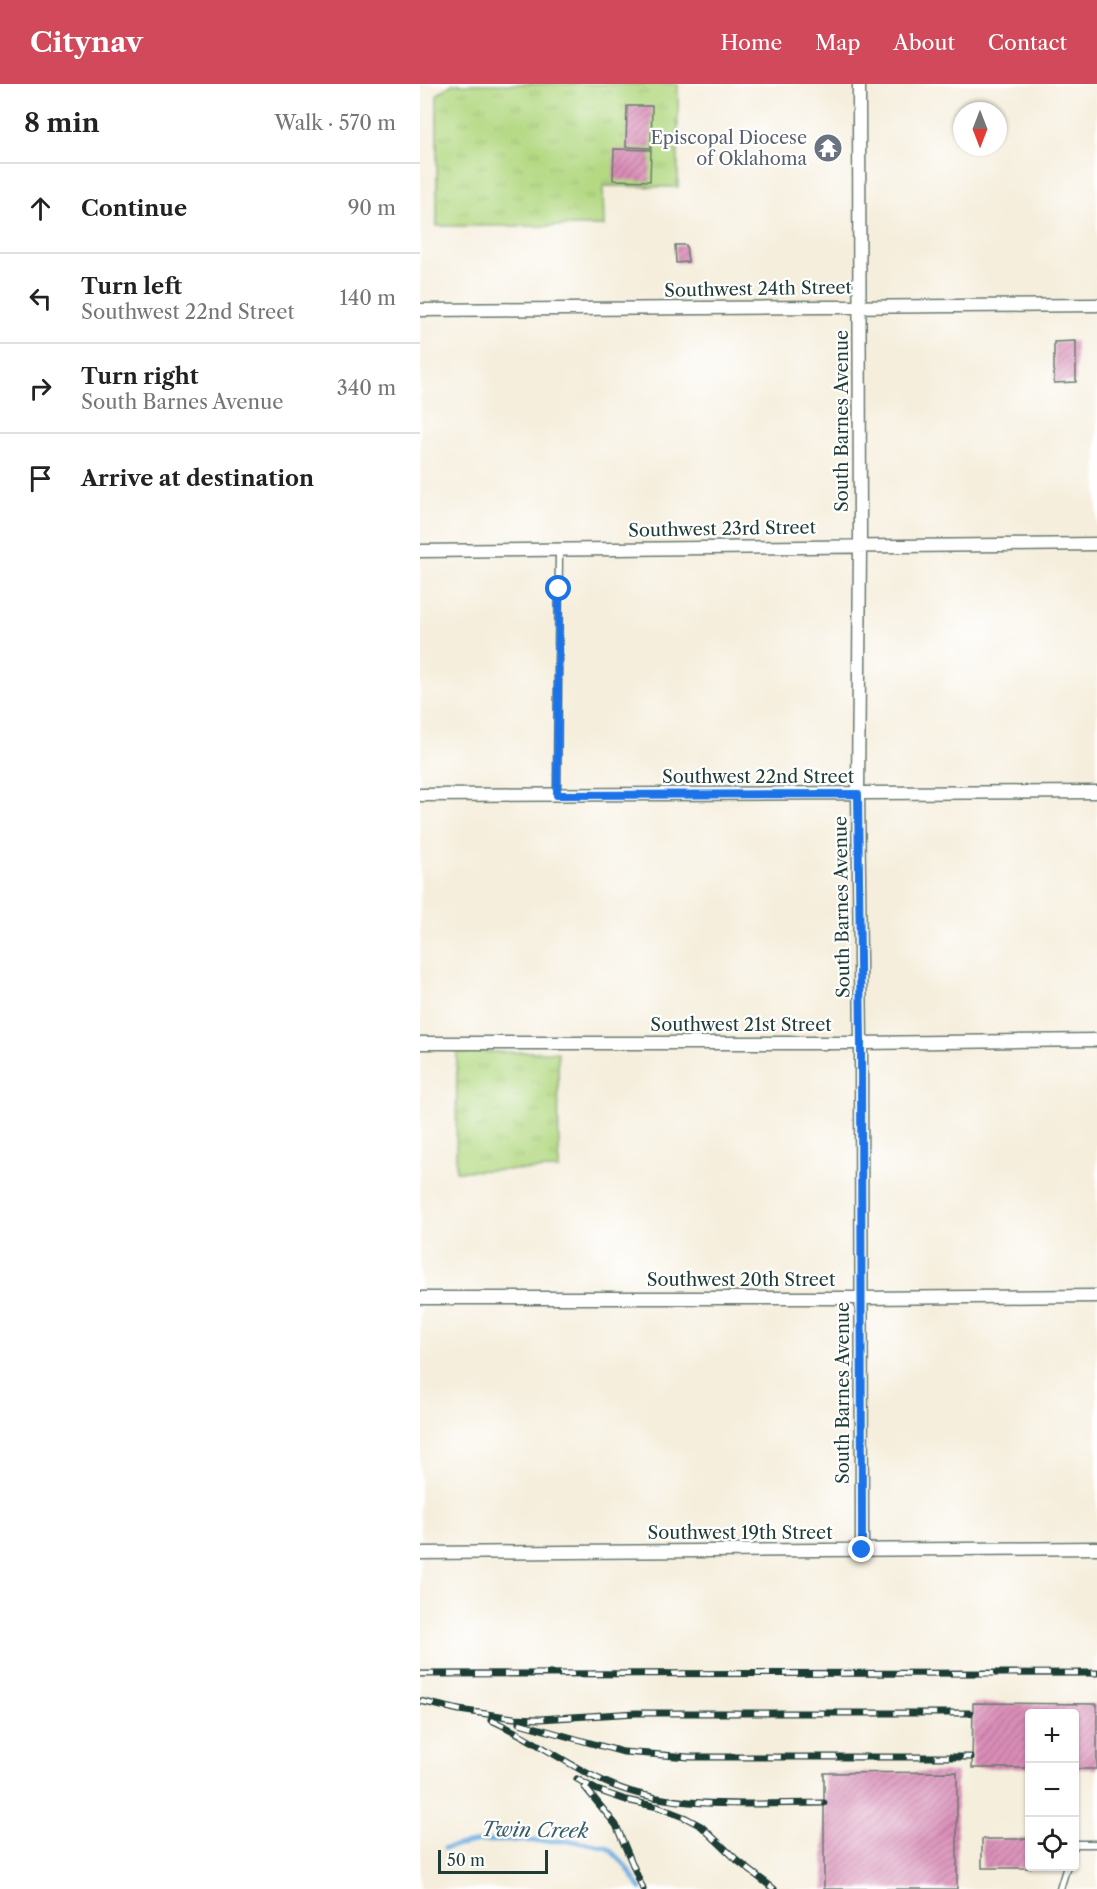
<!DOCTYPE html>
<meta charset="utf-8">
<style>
body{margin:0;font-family:"Libre Caslon Text",serif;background:#f6f6f6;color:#222}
.controls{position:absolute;right:18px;bottom:18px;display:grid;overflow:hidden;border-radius:6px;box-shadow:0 2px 4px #0004}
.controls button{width:54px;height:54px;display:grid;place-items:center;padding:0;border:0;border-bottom:2px solid #e0e0e0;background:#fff;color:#222;font:30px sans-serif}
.compass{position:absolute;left:533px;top:18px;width:54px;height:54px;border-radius:50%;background:#fff;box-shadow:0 2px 4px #0004;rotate:180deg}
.scale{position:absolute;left:18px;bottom:15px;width:110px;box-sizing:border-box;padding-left:6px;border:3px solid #1f3d34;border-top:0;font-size:16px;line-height:21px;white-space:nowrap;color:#1f3d34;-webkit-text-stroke:4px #fff;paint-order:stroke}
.stop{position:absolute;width:18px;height:18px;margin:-14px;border:4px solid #1a73e8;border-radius:50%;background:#fff}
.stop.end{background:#1a73e8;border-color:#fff;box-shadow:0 2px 6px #0008}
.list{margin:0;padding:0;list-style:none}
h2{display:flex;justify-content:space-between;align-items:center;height:78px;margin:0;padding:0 24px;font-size:26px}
h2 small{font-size:20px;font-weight:400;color:#767676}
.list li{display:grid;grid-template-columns:39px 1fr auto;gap:18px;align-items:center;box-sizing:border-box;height:90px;padding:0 24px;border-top:2px solid #e0e0e0}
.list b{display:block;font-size:22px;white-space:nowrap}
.list p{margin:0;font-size:20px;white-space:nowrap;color:#767676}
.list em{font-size:20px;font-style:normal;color:#767676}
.icon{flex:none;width:33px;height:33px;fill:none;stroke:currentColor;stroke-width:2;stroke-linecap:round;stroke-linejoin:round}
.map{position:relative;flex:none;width:677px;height:1805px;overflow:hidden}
header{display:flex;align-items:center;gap:36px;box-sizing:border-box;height:84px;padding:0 30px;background:#d1495b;color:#fff}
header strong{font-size:28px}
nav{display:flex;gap:33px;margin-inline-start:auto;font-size:21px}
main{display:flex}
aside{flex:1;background:#fff}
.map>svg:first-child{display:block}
.grass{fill:url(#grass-tufts);stroke:#6a8b5c;stroke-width:1.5}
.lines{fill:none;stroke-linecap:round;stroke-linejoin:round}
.stream{stroke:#6eade1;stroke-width:4.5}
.building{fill:url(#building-hatch)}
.lane-casing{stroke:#6a7b6f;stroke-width:9}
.street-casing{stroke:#6a7b6f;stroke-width:15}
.lane{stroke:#fff;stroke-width:6}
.street{stroke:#fff;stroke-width:12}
.rail-casing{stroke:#1f3d34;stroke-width:7}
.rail{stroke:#fff;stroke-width:4.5;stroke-dasharray:14;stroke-linecap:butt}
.route{stroke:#1a73e8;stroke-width:8}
.labels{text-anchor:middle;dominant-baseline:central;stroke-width:4.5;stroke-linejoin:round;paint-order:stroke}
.worship-label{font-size:18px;fill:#5b616d;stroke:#fff;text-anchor:end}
.street-label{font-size:18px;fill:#1f3d34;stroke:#fff}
.water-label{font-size:20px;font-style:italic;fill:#375f68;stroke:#fff}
</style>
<header>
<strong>Citynav</strong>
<nav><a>Home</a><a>Map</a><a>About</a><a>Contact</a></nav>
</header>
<main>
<aside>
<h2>8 min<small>Walk · 570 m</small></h2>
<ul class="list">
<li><svg class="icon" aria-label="ahead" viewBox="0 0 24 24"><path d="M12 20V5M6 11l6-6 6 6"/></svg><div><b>Continue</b></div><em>90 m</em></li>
<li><svg class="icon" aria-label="left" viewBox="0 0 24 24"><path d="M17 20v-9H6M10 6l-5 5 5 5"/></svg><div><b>Turn left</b><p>Southwest 22nd Street</p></div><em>140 m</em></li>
<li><svg class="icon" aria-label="right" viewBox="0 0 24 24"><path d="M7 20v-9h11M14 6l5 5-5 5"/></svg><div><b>Turn right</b><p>South Barnes Avenue</p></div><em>340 m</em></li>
<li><svg class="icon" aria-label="arrive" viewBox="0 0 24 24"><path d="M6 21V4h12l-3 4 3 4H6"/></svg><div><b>Arrive at destination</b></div></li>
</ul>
</aside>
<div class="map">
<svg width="677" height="1805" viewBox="0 0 677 1805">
<defs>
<pattern id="grass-tufts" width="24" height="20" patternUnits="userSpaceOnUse" patternTransform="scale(1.5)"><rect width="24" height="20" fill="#b4d983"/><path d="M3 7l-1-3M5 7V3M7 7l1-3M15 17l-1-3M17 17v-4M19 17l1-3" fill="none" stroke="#9abb72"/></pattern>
<pattern id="building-hatch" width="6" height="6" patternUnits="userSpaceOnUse" patternTransform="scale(1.5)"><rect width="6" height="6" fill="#da8db7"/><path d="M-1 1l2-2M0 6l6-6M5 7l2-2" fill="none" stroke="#b07496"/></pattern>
</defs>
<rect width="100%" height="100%" fill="#fff"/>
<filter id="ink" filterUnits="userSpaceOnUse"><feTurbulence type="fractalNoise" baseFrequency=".0167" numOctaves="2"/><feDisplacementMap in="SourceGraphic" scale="12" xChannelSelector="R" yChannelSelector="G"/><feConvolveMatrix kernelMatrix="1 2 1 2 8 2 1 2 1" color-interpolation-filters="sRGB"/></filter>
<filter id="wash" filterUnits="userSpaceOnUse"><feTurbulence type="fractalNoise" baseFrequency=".008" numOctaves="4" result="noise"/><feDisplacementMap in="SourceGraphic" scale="24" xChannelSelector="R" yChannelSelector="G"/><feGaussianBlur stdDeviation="1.35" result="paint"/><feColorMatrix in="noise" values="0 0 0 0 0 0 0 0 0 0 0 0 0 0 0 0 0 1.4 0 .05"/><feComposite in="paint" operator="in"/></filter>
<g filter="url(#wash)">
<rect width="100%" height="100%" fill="#f5eedc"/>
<!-- grass -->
<path class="grass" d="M32,0H258V103L183,102L184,142H17V11Z
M37,968H138L139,1085L36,1087Z"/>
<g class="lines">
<!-- stream -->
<path class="stream" d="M25,1764L62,1757H153L188,1764L205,1781L221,1805"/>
</g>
<g id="blocks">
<!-- building -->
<path class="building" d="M207,22H232L231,64L206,63Z
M194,65L231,66L230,97L193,96Z
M255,161H266L268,178L256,179Z
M656,257V298L634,299V258Z
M553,1619L677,1620V1685H654V1630H610V1684H552Z
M537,1688V1805H404V1689Z
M562,1755H610V1784H562Z"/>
</g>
</g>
<g filter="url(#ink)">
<use href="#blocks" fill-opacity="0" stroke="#6a7b6f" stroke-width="1.5"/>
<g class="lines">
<!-- lane casing -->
<g class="lane-casing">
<path id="lane" d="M137,711L139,466
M654,1763L656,1760H677
M640,1805L647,1782"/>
</g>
<!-- street casing -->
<g class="street-casing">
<path id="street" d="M439,0L440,462L438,710L441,959L442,1466
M0,226L677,221
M0,467L677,460
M0,711L677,708
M0,959H441L677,956
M0,1214H441L677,1212
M0,1469L677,1464"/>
</g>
<!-- lane -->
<use href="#lane" class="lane"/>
<!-- street -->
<use href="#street" class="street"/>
<!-- rail casing -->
<g class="rail-casing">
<path id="rail" d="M0,1590L677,1589
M0,1617L39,1626L94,1634L120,1635L216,1629H550
M71,1636C115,1655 154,1687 200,1704C260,1726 340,1719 404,1719
M99,1639L203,1668L269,1673H551
M157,1695L177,1706L206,1716L238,1723L266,1734L281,1742L318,1777L354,1805
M164,1702L196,1741L223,1805"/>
</g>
<!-- rail -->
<use href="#rail" class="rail"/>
</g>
</g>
<g class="lines" filter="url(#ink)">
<!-- route -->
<path class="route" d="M139,505L137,711L438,710L441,959L442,1466"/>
</g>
<!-- icons -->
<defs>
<g id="temple-disc" transform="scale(1.5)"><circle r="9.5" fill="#6b7280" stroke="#fff"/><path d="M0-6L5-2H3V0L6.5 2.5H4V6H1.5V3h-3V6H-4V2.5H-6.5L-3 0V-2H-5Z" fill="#fff"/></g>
</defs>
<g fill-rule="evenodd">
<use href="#temple-disc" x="408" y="64"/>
</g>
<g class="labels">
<!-- worship labels -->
<g class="worship-label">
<text x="387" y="54">Episcopal Diocese<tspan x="387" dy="21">of Oklahoma</tspan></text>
</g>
<!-- street labels -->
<g class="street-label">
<text transform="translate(338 205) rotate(-1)">Southwest 24th Street</text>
<text transform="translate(422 337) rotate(-90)">South Barnes Avenue</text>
<text transform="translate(302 445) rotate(-1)">Southwest 23rd Street</text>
<text x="338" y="693">Southwest 22nd Street</text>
<text transform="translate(422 823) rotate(-91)">South Barnes Avenue</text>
<text x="321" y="941">Southwest 21st Street</text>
<text x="321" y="1196">Southwest 20th Street</text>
<text transform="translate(423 1309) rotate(-90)">South Barnes Avenue</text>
<text x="320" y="1449">Southwest 19th Street</text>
</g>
<!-- water labels -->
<g class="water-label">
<text transform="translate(115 1746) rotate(1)">Twin Creek</text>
</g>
</g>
</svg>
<div class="controls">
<button>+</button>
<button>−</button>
<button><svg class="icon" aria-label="locate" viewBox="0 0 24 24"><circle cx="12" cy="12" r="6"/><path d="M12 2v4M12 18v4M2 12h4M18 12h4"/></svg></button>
</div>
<svg class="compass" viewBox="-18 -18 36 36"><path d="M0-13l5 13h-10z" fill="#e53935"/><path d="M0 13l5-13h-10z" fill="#767676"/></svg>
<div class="scale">50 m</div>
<div class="stop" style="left:139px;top:505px"></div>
<div class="stop end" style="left:442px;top:1466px"></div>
</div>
</main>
